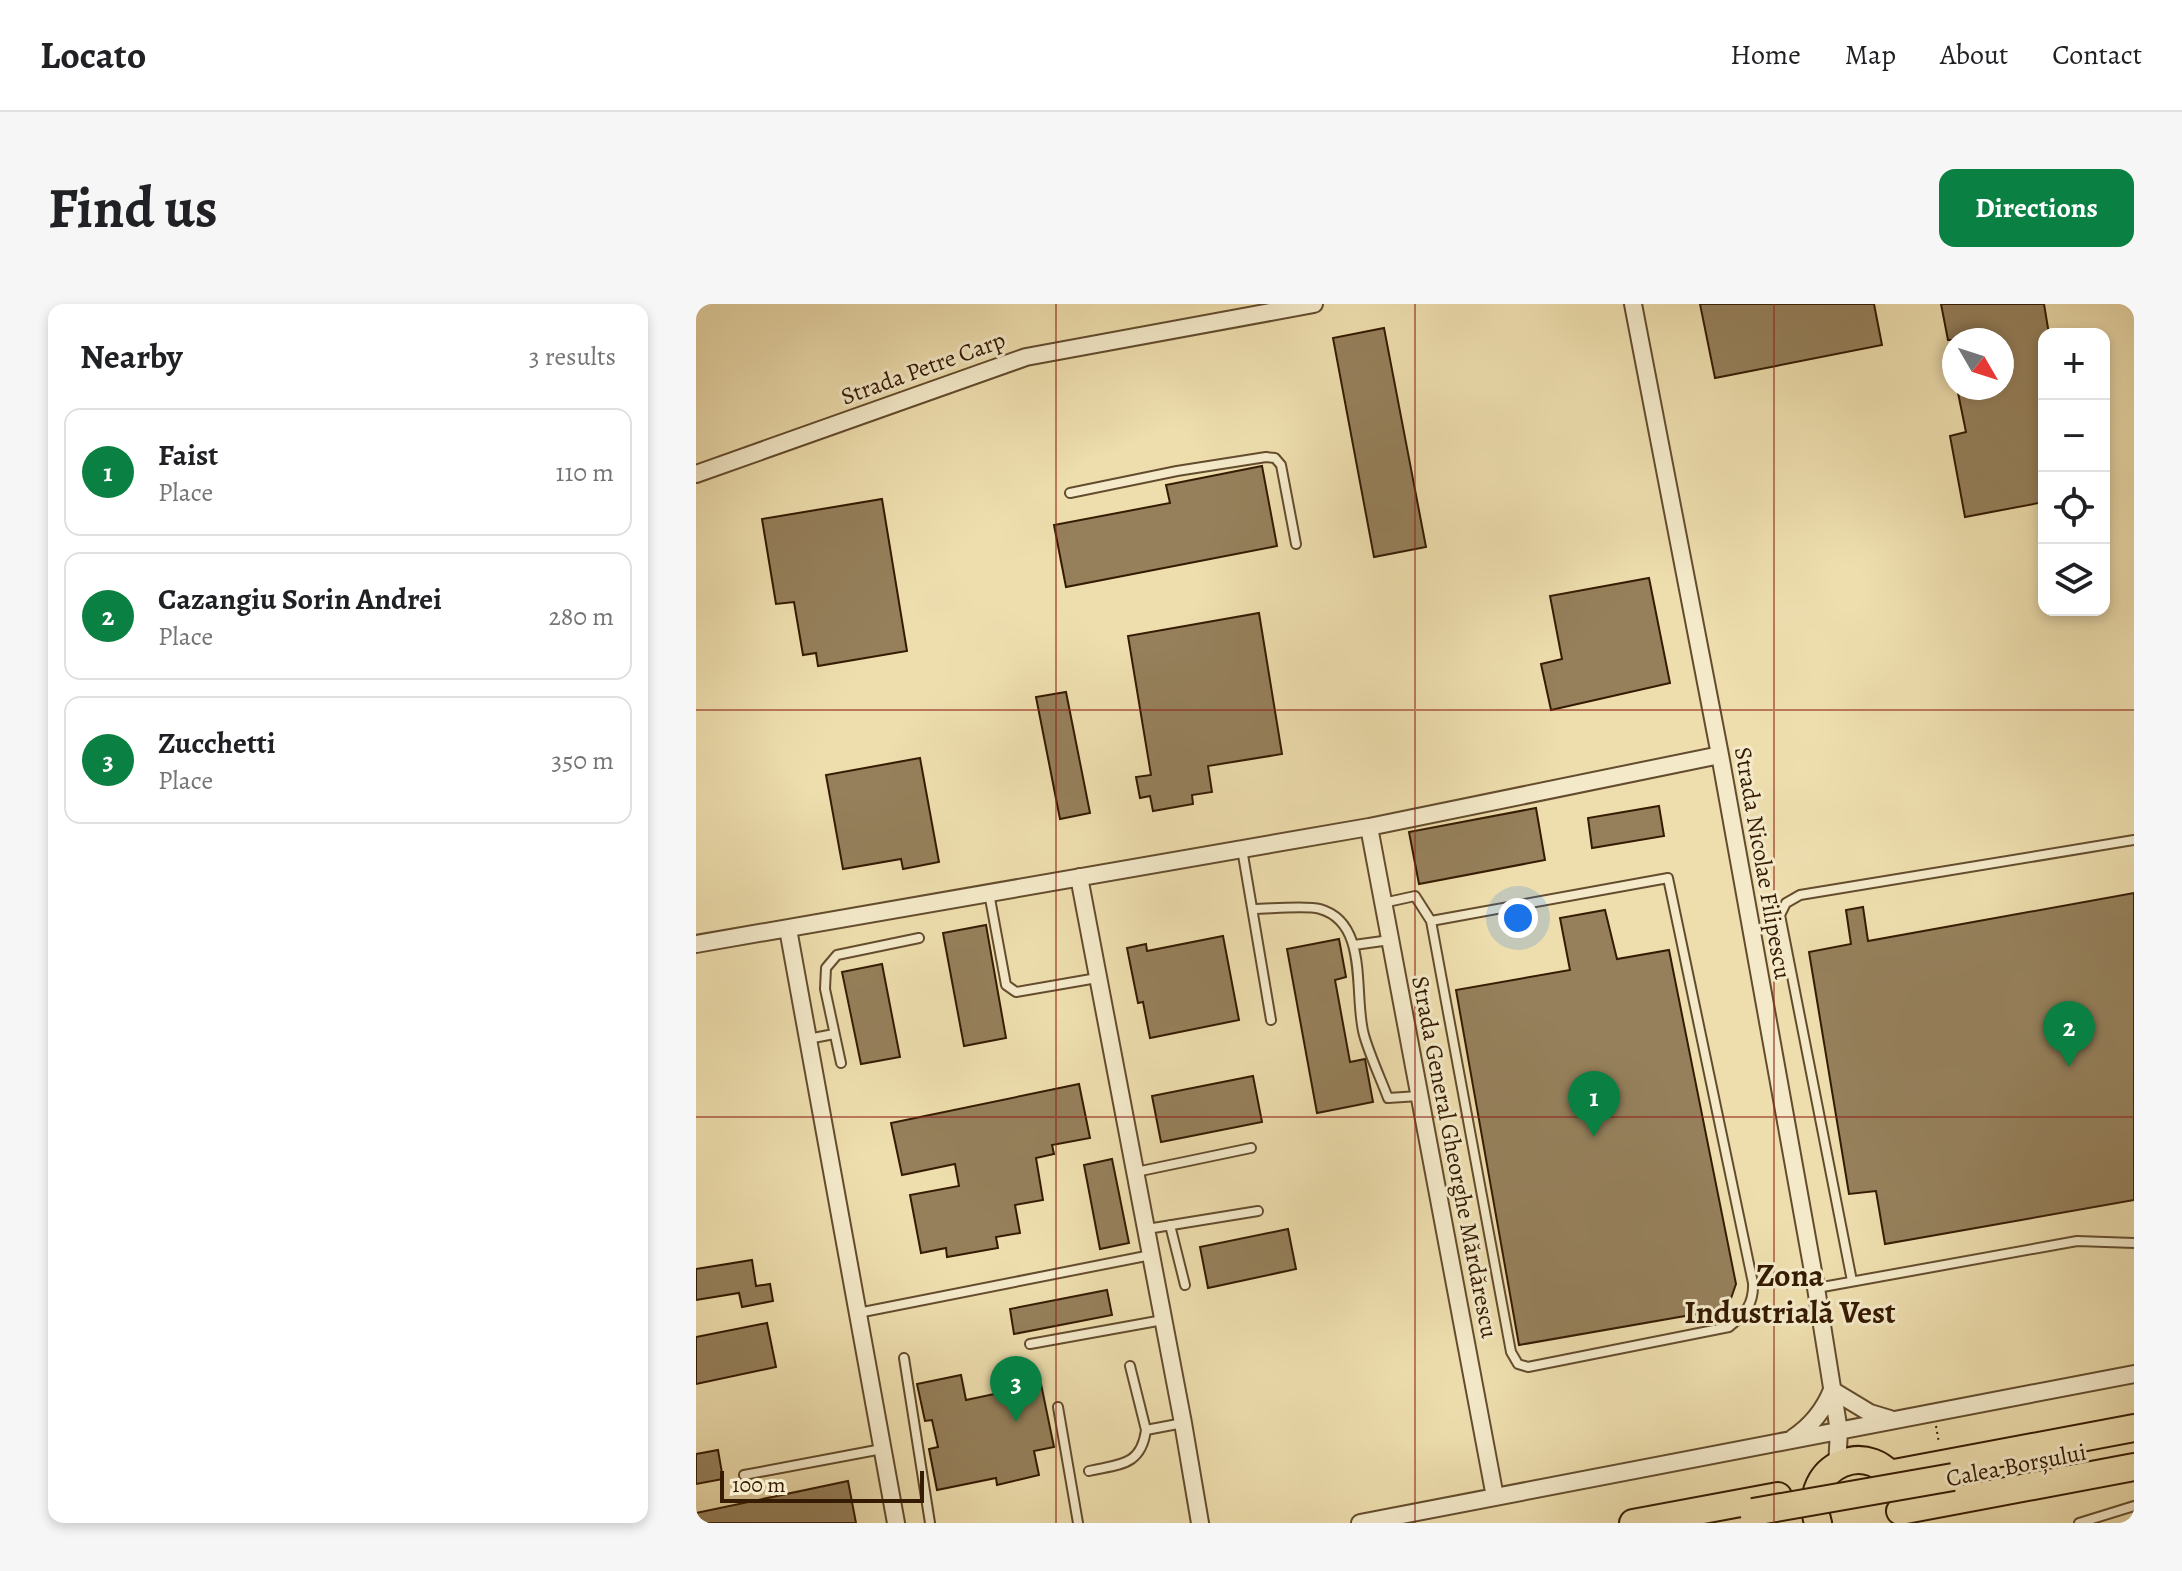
<!DOCTYPE html>
<meta charset="utf-8">
<style>
body{margin:0;font-family:Alegreya,serif;background:#f6f6f6;color:#202124}
.controls{position:absolute;right:24px;top:24px;display:grid;overflow:hidden;border-radius:16px;box-shadow:0 4px 12px #0003}
.controls button{width:72px;height:72px;display:grid;place-items:center;padding:0;border:0;border-bottom:2px solid #e0e0e0;background:#fff;color:#202124;font:40px sans-serif}
.compass{position:absolute;left:1246px;top:24px;width:72px;height:72px;border-radius:50%;background:#fff;box-shadow:0 4px 12px #0003;rotate:129deg}
.scale{position:absolute;left:24px;bottom:20px;width:204px;box-sizing:border-box;padding-left:8px;border:4px solid #351b02;border-top:0;font-size:22px;line-height:28px;white-space:nowrap;color:#351b02;-webkit-text-stroke:6px #f4eaca;paint-order:stroke}
.you{position:absolute;left:822px;top:614px;width:28px;height:28px;margin:-20px;border:6px solid #fff;border-radius:50%;background:#1a73e8;box-shadow:0 0 0 12px #1a73e833}
.badge{display:grid;place-items:center;width:52px;height:52px;border-radius:50%;background:#0b8043;color:#fff;font-size:26px;font-weight:700}
.pin{position:absolute;translate:-50% -66px;filter:drop-shadow(0 2px 4px #0008)}
.pin::after{content:'';position:absolute;top:42px;width:28px;height:24px;background:inherit;clip-path:polygon(0 0,100% 0,50% 100%)}
.list{margin:0;padding:0;list-style:none}
h2{display:flex;justify-content:space-between;align-items:center;height:104px;margin:0;padding:0 32px;font-size:34px}
h2 small{font-size:26px;font-weight:400;color:#757577}
.list li{display:grid;grid-template-columns:52px 1fr auto;gap:24px;align-items:center;box-sizing:border-box;height:128px;margin:0 16px 16px;padding:0 16px;border:2px solid #e0e0e0;border-radius:16px}
.list b{display:block;font-size:30px;white-space:nowrap}
.list p{margin:0;font-size:26px;white-space:nowrap;color:#757577}
.list em{font-size:26px;font-style:normal;color:#757577}
.icon{flex:none;width:44px;height:44px;fill:none;stroke:currentColor;stroke-width:2;stroke-linecap:round;stroke-linejoin:round}
.map{position:relative;flex:none;width:1438px;height:1219px;overflow:hidden;border-radius:16px}
header{display:flex;align-items:center;gap:48px;box-sizing:border-box;height:112px;padding:0 40px;background:#fff;border-bottom:2px solid #e0e0e0}
header strong{font-size:38px}
nav{display:flex;gap:44px;margin-inline-start:auto;font-size:28px}
.intro{display:flex;align-items:center;justify-content:space-between;box-sizing:border-box;height:192px;padding:0 48px}
h1{margin:0;font-size:56px}
.button{padding:20px 36px;border-radius:16px;background:#0b8043;color:#fff;font-size:28px;font-weight:700}
main{display:flex;gap:48px;padding:0 48px}
aside{flex:1;background:#fff;border-radius:16px;box-shadow:0 4px 12px #0003}
.map>svg:first-child{display:block}
.building{fill:#95805b;stroke:#351b02;stroke-width:2}
.lines{fill:none;stroke-linecap:round;stroke-linejoin:round}
.lane-casing{stroke:#634c2d;stroke-width:12}
.street-casing{stroke:#634c2d;stroke-width:20}
.primary-casing{stroke:#351b02;stroke-width:30}
.path{stroke:#351b02;stroke-width:2;stroke-dasharray:2 4;stroke-linecap:butt}
.lane{stroke:#f4eaca;stroke-width:8}
.street{stroke:#f4eaca;stroke-width:16}
.primary{stroke:#eedeae;stroke-width:26}
.primary-bridge-casing{stroke:#351b02;stroke-width:30;stroke-linecap:butt}
.primary-bridge{stroke:#eedeae;stroke-width:26}
.grid{fill:none;stroke:#8f2418;stroke-width:2;stroke-opacity:0.55}
.labels{text-anchor:middle;dominant-baseline:central;stroke-width:6;stroke-linejoin:round;paint-order:stroke}
.street-label{font-size:24px;fill:#351b02;stroke:#f4eaca}
.district-label{font-size:32px;font-weight:bold;fill:#351b02;stroke:#f4eaca}
</style>
<header>
<strong>Locato</strong>
<nav><a>Home</a><a>Map</a><a>About</a><a>Contact</a></nav>
</header>
<div class="intro"><h1>Find us</h1><a class="button">Directions</a></div>
<main>
<aside>
<h2>Nearby<small>3 results</small></h2>
<ul class="list">
<li><span class="badge">1</span><div><b>Faist</b><p>Place</p></div><em>110 m</em></li>
<li><span class="badge">2</span><div><b>Cazangiu Sorin Andrei</b><p>Place</p></div><em>280 m</em></li>
<li><span class="badge">3</span><div><b>Zucchetti</b><p>Place</p></div><em>350 m</em></li>
</ul>
</aside>
<div class="map">
<svg width="1438" height="1219" viewBox="0 0 1438 1219">
<rect width="100%" height="100%" fill="#eedeae"/>
<filter id="stains"><feTurbulence type="fractalNoise" baseFrequency=".0025" numOctaves="4"/><feColorMatrix values="0 0 0 0 .2 0 0 0 0 .09 0 0 0 0 .02 0 0 0 .5 -.17"/></filter>
<radialGradient id="worn" r=".72"><stop offset=".6" stop-color="#630" stop-opacity="0"/><stop offset="1" stop-color="#630" stop-opacity=".3"/></radialGradient>
<!-- building -->
<path class="building" d="M1004,0H1178L1186,41L1019,74Z
M1245,0H1348L1353,30H1348V198L1269,213L1254,132L1270,128L1261,84H1306V36H1252Z
M688,24L730,243L678,253L637,34Z
M566,162L581,242L370,283L358,221L474,199L470,181Z
M186,195L211,347L122,362L120,349L107,351L98,298L80,300L66,215Z
M953,274L974,379L855,406L845,360L866,355L854,292Z
M563,309L586,450L512,462L516,488L496,491L497,500L457,507L454,492L444,494L440,473L455,471L432,332Z
M370,388L394,509L364,515L340,393Z
M224,454L243,558L207,565L205,555L147,565L130,471Z
M963,502L968,532L896,544L892,514Z
M840,504L849,556L723,580L713,528Z
M1438,589V896L1189,940L1180,887L1153,890L1113,648L1155,640L1150,606L1167,603L1172,637Z
M909,606L921,655L973,646L1040,980L1033,1000L1012,1008L823,1041L760,686L874,666L864,614Z
M290,621L310,734L268,742L247,629Z
M527,632L543,716L454,734L447,698L442,699L431,644L450,640L451,647Z
M643,635L650,673L639,676L654,758L669,755L677,798L621,809L591,645Z
M186,660L204,753L165,760L146,668Z
M557,772L566,818L465,838L456,792Z
M383,780L394,834L356,841L358,850L340,854L347,896L319,901L324,929L300,933L302,944L251,953L250,944L225,949L214,891L263,882L259,860L206,871L195,819Z
M416,855L433,939L404,945L388,861Z
M592,925L600,965L512,984L504,943Z
M56,956L60,982L74,980L77,997L46,1003L43,989L0,996V965Z
M411,986L416,1011L318,1030L314,1005Z
M71,1019L80,1063L0,1080V1033Z
M265,1071L270,1096L345,1080L358,1143L338,1147L343,1171L301,1181L300,1174L241,1186L233,1145L242,1143L236,1116L229,1117L221,1080Z
M22,1146L27,1175L0,1180V1150Z
M152,1177L160,1219H0V1209Z"/>
<g class="lines">
<!-- lane casing -->
<g class="lane-casing">
<path id="lane" d="M374,189L481,167L570,153L579,154L585,161L600,240
M546,545L575,716
M293,589L310,681L320,688L401,674
M687,599L719,592L735,617L815,1048L822,1060L832,1063L1033,1023C1049,1010 1058,1000 1057,979L972,574L735,617
M557,605C573,605 610,601 624,605C674,619 657,692 668,731C674,752 684,773 692,794L723,792
M658,641L694,636
M112,735L138,730
M145,759L129,685L130,664L141,651L223,634
M440,868L555,844
M474,921L489,981
M451,925L562,907
M1156,977L1084,611L1090,599L1104,591L1438,536
M1121,984L1381,937L1438,939
M162,1009L455,951
M334,1040L467,1016
M208,1054L234,1219
M434,1062L450,1126
M362,1103L382,1219
M393,1167C424,1160 445,1162 450,1126L487,1119
M48,1171L186,1145
M1383,1219L1438,1202"/>
</g>
<!-- street casing -->
<g class="street-casing">
<path id="street" d="M937,0L1024,451L1120,984L1143,1127L1141,1162
M0,170L330,53L618,0
M673,523L799,1193
M383,573L487,1119L504,1219
M92,625L200,1219
M0,640L673,523L1024,451
M1097,1134C1115,1122 1128,1106 1136,1086L1174,1109L1194,1115
M664,1219L1438,1070"/>
</g>
<!-- primary casing -->
<g class="primary-casing">
<path id="primary" d="M1193,1170L1438,1124
M1204,1207L1438,1163
M937,1219L1082,1192
M1122,1219C1103,1161 1178,1130 1202,1184"/>
</g>
<!-- path -->
<path class="path" d="M1240,1122L1243,1139"/>
<!-- lane -->
<use href="#lane" class="lane"/>
<!-- street -->
<use href="#street" class="street"/>
<!-- primary -->
<use href="#primary" class="primary"/>
<!-- primary-bridge casing -->
<g class="primary-bridge-casing">
<path id="primary-bridge" d="M1057,1208L1257,1173"/>
</g>
<!-- primary-bridge -->
<use href="#primary-bridge" class="primary-bridge"/>
</g>
<!-- grid -->
<path class="grid" d="M360,0V1219M719,0V1219M1078,0V1219M0,406H1438M0,813H1438"/>
<g class="labels">
<!-- street labels -->
<g class="street-label">
<text transform="translate(227 64) rotate(-20)">Strada Petre Carp</text>
<text transform="translate(1067 559) rotate(80)">Strada Nicolae Filipescu</text>
<text transform="translate(759 853) rotate(79)">Strada General Gheorghe Mărdărescu</text>
<text transform="translate(1320 1161) rotate(-11)">Calea Borșului</text>
</g>
<!-- district labels -->
<g class="district-label">
<text x="1094" y="971">Zona<tspan x="1094" dy="37">Industrială Vest</tspan></text>
</g>
</g>
<rect width="100%" height="100%" filter="url(#stains)"/>
<rect width="100%" height="100%" fill="url(#worn)"/>
</svg>
<div class="controls">
<button>+</button>
<button>−</button>
<button><svg class="icon" aria-label="locate" viewBox="0 0 24 24"><circle cx="12" cy="12" r="6"/><path d="M12 2v4M12 18v4M2 12h4M18 12h4"/></svg></button>
<button><svg class="icon" aria-label="layers" viewBox="0 0 24 24"><path d="M12 4l9 5-9 5-9-5zM3 14l9 5 9-5"/></svg></button>
</div>
<svg class="compass" viewBox="-18 -18 36 36"><path d="M0-13l5 13h-10z" fill="#e53935"/><path d="M0 13l5-13h-10z" fill="#757577"/></svg>
<div class="scale">100 m</div>
<div class="you"></div>
<div class="pin badge" style="left:898px;top:833px">1</div>
<div class="pin badge" style="left:1373px;top:763px">2</div>
<div class="pin badge" style="left:320px;top:1118px">3</div>
</div>
</main>
